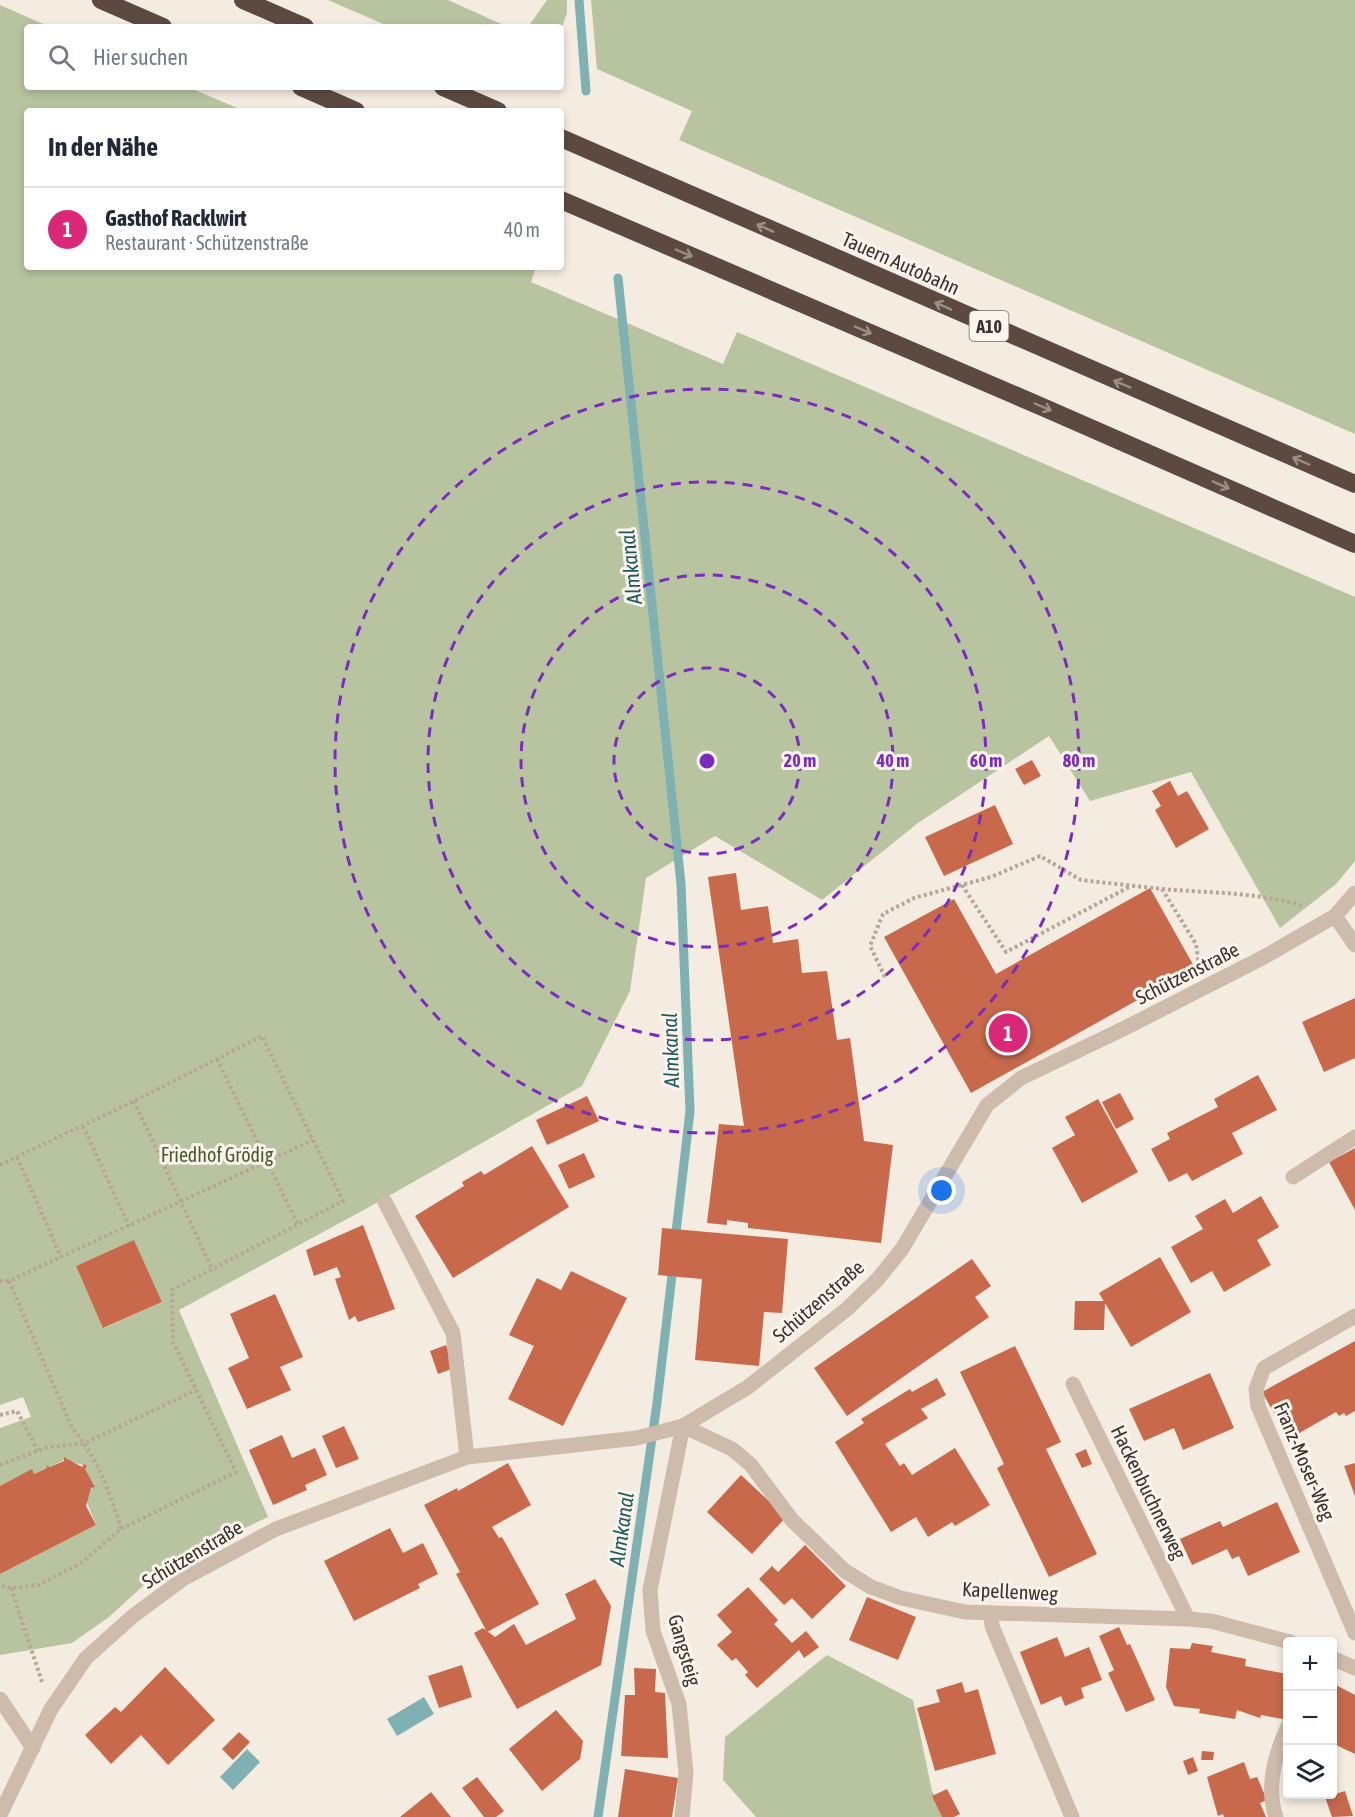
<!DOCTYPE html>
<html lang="de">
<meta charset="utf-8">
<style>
body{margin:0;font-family:"Asap Condensed",sans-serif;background:#f2f2f3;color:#1f2937}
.controls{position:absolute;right:18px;bottom:18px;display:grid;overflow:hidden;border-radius:6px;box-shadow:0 3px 9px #0003}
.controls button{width:54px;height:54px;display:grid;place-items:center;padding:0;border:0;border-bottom:2px solid #e0e1e3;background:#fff;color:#1f2937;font:30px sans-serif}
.you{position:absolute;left:942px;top:1191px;width:21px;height:21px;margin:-15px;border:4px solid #fff;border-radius:50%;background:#1a73e8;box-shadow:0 0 0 9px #1a73e833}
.badge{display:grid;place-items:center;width:39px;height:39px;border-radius:50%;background:#db2777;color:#fff;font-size:20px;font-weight:700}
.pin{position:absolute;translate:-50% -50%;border:3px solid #fff;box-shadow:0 2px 6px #0006}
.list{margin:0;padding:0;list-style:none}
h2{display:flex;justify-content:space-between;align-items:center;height:78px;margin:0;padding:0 24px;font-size:26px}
h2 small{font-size:20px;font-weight:400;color:#747a83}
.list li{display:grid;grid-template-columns:39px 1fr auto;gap:18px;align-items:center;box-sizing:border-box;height:84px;padding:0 24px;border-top:2px solid #e0e1e3}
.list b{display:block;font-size:22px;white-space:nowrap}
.list p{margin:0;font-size:20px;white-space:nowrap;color:#747a83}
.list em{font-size:20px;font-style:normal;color:#747a83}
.icon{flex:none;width:33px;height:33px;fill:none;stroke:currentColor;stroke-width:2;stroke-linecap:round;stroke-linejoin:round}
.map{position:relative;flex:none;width:1355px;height:1817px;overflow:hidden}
.search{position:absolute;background:#fff;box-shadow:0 3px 9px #0003;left:24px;top:24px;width:540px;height:66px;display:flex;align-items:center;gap:15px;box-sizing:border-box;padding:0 21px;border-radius:6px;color:#747a83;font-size:22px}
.panel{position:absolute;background:#fff;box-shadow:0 3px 9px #0003;left:24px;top:108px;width:540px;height:162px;border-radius:6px}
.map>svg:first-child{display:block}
.green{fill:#b8c4a0;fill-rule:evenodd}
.water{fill:#7fb0b2}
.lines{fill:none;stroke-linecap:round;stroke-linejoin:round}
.stream{stroke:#7fb0b2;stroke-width:9}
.building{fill:#c8694b}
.path{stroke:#b9a596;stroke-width:4;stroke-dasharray:3 3;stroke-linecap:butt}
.service{stroke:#cdbbac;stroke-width:15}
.minor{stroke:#cdbbac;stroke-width:15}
.motorway{stroke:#5c4a42;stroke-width:18}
.oneway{stroke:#9c8e87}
.ring{fill:none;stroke:#7b2cbf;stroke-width:3;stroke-dasharray:10 8}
.labels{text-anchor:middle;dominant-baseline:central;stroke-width:6;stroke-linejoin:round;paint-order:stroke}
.shield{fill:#fbf5ee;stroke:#756b66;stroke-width:1.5}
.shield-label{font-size:18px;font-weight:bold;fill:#3b302b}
.street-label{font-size:20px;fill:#3b302b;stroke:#fbf5ee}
.park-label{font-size:20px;fill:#4a5a2e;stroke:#fbf5ee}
.water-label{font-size:21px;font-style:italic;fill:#1f5a5e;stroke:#fbf5ee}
.centre{fill:#7b2cbf;stroke:#fbf5ee;stroke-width:3}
.ring-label{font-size:18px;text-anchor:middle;font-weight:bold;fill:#7b2cbf;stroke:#fbf5ee;stroke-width:6;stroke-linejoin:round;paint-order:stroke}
</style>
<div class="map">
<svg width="1355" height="1817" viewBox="0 0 1355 1817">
<rect width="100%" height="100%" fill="#f4ebe1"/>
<!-- green -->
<path class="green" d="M328,0H448L508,27H390Z
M547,0H567V13L561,30V27H528Z
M591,0H1355V434L679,140L692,111L597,69Z
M0,5L50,27H27V87H188L244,111H27V267H536L531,282L723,364L737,332L1355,597V861L1336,884L1280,928L1191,772L1090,801L1049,736L918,823L822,900L715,836L646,878L630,991L582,1086L371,1206L179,1310L268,1517L195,1552L144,1585L109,1617L72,1643L0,1655V1574L96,1525L86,1500L94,1483H91L85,1469L87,1466L68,1461V1458L50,1467L46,1465L47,1468L34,1474L32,1470L0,1486V1428L31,1417L23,1397L0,1405ZM134,1241L162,1302L104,1328L76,1266Z
M827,1655L913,1700L932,1791L947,1817H756L723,1780L725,1737Z"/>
<!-- water -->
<path class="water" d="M424,1697L434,1714L397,1736L387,1719Z
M247,1749L260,1762L233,1790L220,1777Z"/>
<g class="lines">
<!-- stream -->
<path class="stream" d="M579,0L586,91
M618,278L681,884L690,1111L675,1241
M598,1817L657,1403L673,1267"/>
</g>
<!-- building -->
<path class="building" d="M1032,760L1041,776L1024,785L1015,769Z
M1170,781L1178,796L1187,791L1209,829L1176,848L1155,810L1161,806L1152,791Z
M995,805L1013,844L944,876L925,837Z
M736,873L741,910L768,906L773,943L798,939L802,973L827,971L837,1040L850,1038L864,1141L893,1145L881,1243L748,1228V1223L727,1220V1225L707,1223L719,1124L744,1126L708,877Z
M1150,888L1195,968L971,1093L884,937L954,899L996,974Z
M1355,998V1058L1324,1072L1302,1022Z
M1258,1075L1277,1110L1232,1133L1243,1154L1192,1181L1187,1173L1169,1182L1151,1149L1170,1139L1167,1133L1218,1107L1214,1099Z
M1120,1093L1134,1119L1116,1129L1102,1102Z
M587,1096L599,1121L547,1145L536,1120Z
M1098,1099L1138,1172L1082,1203L1052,1148L1075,1135L1065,1117Z
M532,1146L569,1207L453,1278L415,1216L464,1186L462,1182L481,1171L484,1175Z
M1355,1148V1210L1329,1162Z
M584,1153L595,1177L569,1189L558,1165Z
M1261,1196L1279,1227L1257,1240L1271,1265L1224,1292L1212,1271L1191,1283L1171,1247L1203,1229L1195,1216L1225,1199L1233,1213Z
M363,1225L395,1309L358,1322L355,1316L349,1320L335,1279L341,1277L337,1267L314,1276L306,1250Z
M662,1228L788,1239L782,1313L764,1312L759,1366L695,1360L702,1279L658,1275Z
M134,1240L162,1302L103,1328L76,1266Z
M1160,1257L1191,1312L1131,1347L1099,1293Z
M972,1259L991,1286L975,1297L989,1317L847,1416L814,1368Z
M571,1271L627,1298L563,1426L508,1399L534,1346L509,1335L537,1278L561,1290Z
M275,1294L303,1357L280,1367L291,1390L247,1409L228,1368L249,1358L230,1314Z
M1075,1301H1105L1104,1330H1074Z
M1355,1341V1411L1346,1416L1344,1413L1339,1416L1336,1412L1289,1439L1262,1392Z
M446,1345L454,1368L438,1374L430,1351Z
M1015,1346L1061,1442L1046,1449L1097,1554L1049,1577L997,1468L1004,1464L960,1372Z
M1210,1373L1234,1428L1183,1450L1174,1428L1144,1441L1129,1409Z
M937,1378L946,1395L921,1409L928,1418L885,1444L900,1466L904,1463L912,1475L955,1448L990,1505L955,1526L952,1522L928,1537L916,1517L891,1532L835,1442L864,1423L861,1419L910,1389L912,1392Z
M344,1426L359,1459L336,1468L322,1436Z
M282,1435L292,1458L315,1448L327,1475L305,1485L307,1490L273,1505L249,1450Z
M1086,1449L1092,1464L1082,1468L1075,1454Z
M64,1457L82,1467L84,1464L87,1466L85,1469L95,1487L91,1488L86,1506L96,1525L0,1574V1486L32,1469L34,1474L47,1468L46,1465L50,1467L64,1461Z
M508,1463L531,1505L492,1527L499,1538L502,1537L539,1604L487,1632L456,1574L460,1572L424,1505L457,1488L458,1491Z
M1355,1463V1496L1344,1466Z
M741,1475L786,1517L752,1554L707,1512Z
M1277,1502L1300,1552L1248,1576L1239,1556L1232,1559L1227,1549L1192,1565L1180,1539L1220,1521L1223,1527Z
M390,1528L403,1553L423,1543L438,1574L418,1584L420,1588L354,1621L324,1561Z
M805,1545L846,1586L812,1619L792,1598L784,1605L759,1579L772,1566L778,1572Z
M595,1579L611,1606L601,1665L517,1709L474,1633L483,1628L495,1637L514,1624L526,1645L576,1619L565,1594Z
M748,1587L778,1620L774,1624L792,1643L806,1631L819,1647L804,1658L799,1650L757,1688L745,1675L748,1672L736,1658L732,1661L717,1645L732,1632L717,1615Z
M867,1597L916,1617L898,1660L849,1640Z
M1119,1627L1127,1645L1130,1644L1155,1700L1126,1712L1108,1673L1114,1670L1099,1636Z
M1057,1637L1065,1657L1089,1647L1102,1680L1081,1688L1084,1698L1065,1706L1061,1696L1041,1705L1020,1652Z
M1192,1643L1213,1646L1211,1652L1246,1659L1245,1666L1287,1674V1697L1283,1719L1261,1715L1260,1718L1237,1710L1235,1719L1199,1713L1200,1709L1174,1706L1166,1687L1170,1648L1190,1649Z
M462,1665L472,1697L439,1708L428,1676Z
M165,1667L215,1720L168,1765L141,1735L111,1764L85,1735L115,1707L121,1712Z
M634,1668L656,1669L655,1692L665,1693L668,1758L621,1756L625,1695H635Z
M962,1682L965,1693L978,1689L996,1754L935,1771L917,1708L940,1702L936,1690Z
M1332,1683L1355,1695V1754L1332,1743Z
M556,1710L583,1741L580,1759L542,1791L509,1749Z
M239,1732L250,1742L233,1760L222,1749Z
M1202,1751L1214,1752L1213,1760H1201Z
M1193,1757L1198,1771L1188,1775L1183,1761Z
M1244,1762L1250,1779L1257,1777L1267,1800L1260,1803L1266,1817H1224L1223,1814L1218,1816L1207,1777Z
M625,1769L678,1778L672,1817H618Z
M477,1777L504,1811L496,1817H484L462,1788Z
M947,1789L960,1814L954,1817H942L932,1796Z
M1345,1791L1353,1816L1332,1817L1325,1797Z
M431,1792L451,1817H400Z"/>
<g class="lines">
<!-- path -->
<path class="path" d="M962,885L1006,952L1131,886
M1162,889C1209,893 1259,892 1303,906
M885,977L870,946L883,914L914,898L991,877L1040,856L1081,880L1162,889L1196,944L1199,965
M217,1059L298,1225
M134,1101L213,1271
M83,1126L129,1226
M17,1157L61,1257
M0,1165L134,1101L262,1036L343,1201L172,1290L173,1342L236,1472L121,1529L81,1563L39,1585L11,1588L0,1586
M0,1281H9L313,1140
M9,1281L72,1428C97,1456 110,1493 121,1529
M0,1415L17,1411L38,1451
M0,1465L48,1447L85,1443L196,1390
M11,1588L42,1682"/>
<!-- service -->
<path class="service" d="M991,1613L992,1626L1072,1817
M0,1699L33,1748
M1276,1817C1266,1788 1275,1754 1288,1726"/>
<!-- minor -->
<path class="minor" d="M1335,916L1355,945
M1293,1177L1355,1137
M385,1202L453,1333L467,1457
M1355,1316L1264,1368L1256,1389L1258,1406L1355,1633
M1073,1384L1188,1619
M683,1426L732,1449L751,1465L792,1520L845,1571L871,1587L901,1598L965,1612L1188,1619L1211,1621L1290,1642
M1332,1658L1355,1668
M0,1815L51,1709L86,1658L133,1616L183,1579L276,1529L467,1457L637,1438L683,1426L748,1387L847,1309L877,1280L902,1249L987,1105L1021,1078L1125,1028L1264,957L1335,916L1355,893
M682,1817L686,1773L679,1704L653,1631L650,1590L683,1426"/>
<!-- motorway -->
<path class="motorway" d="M101,0L163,27
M243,0L305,27
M301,87L356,111
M443,87L498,111
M561,138L1355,484
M561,200L1047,409L1355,544"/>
</g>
<!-- one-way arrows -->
<defs><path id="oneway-shaft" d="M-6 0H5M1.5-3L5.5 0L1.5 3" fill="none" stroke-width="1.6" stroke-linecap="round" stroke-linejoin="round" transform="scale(1.5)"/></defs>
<g class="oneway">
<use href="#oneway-shaft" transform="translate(765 228) rotate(-156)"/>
<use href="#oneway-shaft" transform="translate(684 253) rotate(23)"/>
<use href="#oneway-shaft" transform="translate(943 306) rotate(-156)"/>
<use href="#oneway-shaft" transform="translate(863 330) rotate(23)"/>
<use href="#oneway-shaft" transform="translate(1122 384) rotate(-157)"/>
<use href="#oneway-shaft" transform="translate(1043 407) rotate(23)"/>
<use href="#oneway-shaft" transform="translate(1301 461) rotate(-157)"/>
<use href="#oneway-shaft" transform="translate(1221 485) rotate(24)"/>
</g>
<!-- distance rings -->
<g class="ring">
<circle cx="707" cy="761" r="93"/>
<circle cx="707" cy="761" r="186"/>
<circle cx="707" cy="761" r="279"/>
<circle cx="707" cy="761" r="372"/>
</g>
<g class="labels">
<!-- shield labels -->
<rect class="shield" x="969.5" y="311" width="39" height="30" rx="4.5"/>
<g class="shield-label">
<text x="989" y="326">A10</text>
</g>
<!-- street labels -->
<g class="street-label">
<text transform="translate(901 263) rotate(24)">Tauern Autobahn</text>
<text transform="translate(1187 973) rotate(-27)">Schützenstraße</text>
<text transform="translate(818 1301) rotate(-41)">Schützenstraße</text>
<text transform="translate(1305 1461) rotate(67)">Franz-Moser-Weg</text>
<text transform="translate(1149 1492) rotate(64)">Hackenbuchnerweg</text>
<text transform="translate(192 1554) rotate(-31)">Schützenstraße</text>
<text transform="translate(1010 1591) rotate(3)">Kapellenweg</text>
<text transform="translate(685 1650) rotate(74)">Gangsteig</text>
</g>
<!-- park labels -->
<g class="park-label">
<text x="217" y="1154">Friedhof Grödig</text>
</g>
<!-- water labels -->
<g class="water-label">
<text transform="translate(630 567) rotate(-96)">Almkanal</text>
<text transform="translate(670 1050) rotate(-92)">Almkanal</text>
<text transform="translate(621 1529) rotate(-82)">Almkanal</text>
</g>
</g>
<circle cx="707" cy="761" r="9" class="centre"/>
<g class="ring-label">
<text x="800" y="767">20 m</text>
<text x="893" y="767">40 m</text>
<text x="986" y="767">60 m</text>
<text x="1079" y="767">80 m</text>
</g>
</svg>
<div class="controls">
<button>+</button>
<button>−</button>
<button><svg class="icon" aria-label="layers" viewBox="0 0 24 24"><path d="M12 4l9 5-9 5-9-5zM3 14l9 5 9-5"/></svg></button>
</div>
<div class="you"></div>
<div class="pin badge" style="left:1008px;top:1033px">1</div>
<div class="search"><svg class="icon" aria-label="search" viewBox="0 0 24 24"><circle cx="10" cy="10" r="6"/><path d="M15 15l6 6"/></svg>Hier suchen</div>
<section class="panel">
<h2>In der Nähe<small></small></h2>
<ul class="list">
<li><span class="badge">1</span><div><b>Gasthof Racklwirt</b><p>Restaurant · Schützenstraße</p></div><em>40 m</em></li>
</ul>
</section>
</div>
